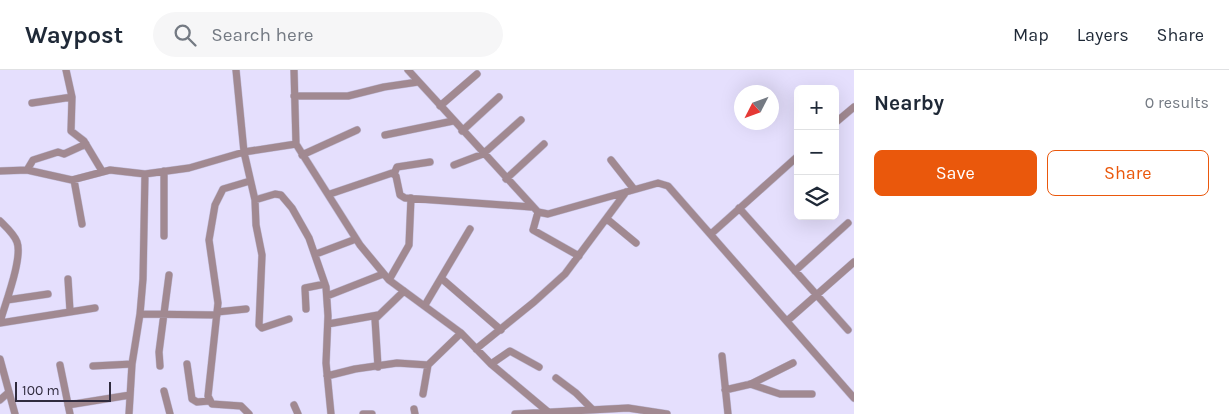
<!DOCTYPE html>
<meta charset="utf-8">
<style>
body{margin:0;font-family:Karla,sans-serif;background:#f6f6f7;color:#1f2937}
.controls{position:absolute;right:15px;top:15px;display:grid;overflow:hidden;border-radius:8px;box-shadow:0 5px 20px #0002}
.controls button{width:45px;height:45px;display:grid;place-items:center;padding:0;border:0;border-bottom:1px solid #e0e1e3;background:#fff;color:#1f2937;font:25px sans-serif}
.compass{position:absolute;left:734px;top:15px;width:45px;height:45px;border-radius:50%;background:#fff;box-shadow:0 5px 20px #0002;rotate:228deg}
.scale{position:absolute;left:15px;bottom:12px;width:96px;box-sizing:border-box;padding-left:5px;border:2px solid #302b3e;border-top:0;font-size:14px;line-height:18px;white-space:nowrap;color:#302b3e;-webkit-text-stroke:4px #e5dffd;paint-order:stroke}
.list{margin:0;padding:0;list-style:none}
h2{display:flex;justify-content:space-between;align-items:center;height:65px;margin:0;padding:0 20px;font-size:21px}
h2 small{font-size:16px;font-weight:400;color:#747a83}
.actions{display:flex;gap:10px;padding:15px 20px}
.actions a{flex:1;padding:11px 0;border:1px solid #ea580c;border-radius:8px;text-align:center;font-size:18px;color:#ea580c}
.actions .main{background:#ea580c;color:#fff}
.icon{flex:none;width:28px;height:28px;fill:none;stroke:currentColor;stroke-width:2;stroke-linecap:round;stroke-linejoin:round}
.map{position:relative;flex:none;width:854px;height:344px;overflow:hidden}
header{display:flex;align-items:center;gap:30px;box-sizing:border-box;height:70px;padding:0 25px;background:#fff;border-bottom:1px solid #e0e1e3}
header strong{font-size:24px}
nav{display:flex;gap:28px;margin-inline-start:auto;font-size:18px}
.search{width:350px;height:45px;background:#f6f6f7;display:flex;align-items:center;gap:12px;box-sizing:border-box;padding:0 18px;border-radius:28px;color:#747a83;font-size:19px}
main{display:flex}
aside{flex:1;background:#fff}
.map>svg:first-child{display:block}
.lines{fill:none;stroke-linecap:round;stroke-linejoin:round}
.street-casing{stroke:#c1bbd7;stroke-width:8}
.street{stroke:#a18991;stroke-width:7}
</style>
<header>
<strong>Waypost</strong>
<div class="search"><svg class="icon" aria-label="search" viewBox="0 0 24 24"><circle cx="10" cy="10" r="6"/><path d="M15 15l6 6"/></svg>Search here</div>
<nav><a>Map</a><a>Layers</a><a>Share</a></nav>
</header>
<main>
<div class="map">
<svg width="854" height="344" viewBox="0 0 854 344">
<rect width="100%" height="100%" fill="#e5dffd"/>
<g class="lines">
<!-- street casing -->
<g class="street-casing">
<path id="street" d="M66,0L72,27L71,61L84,71L102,101
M236,0L244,82L255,130L256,155L262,185L259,255L262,258L289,249
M294,0L296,74L360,175L389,210L461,263L491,294L547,341
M408,0L538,142L548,144L658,113L668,116L854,328
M294,26H348L384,17L418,12
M32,33L72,27
M440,36L477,4
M835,53L854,37
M462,61L499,27
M385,65L453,51
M302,85L357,60
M611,90L633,118
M454,95L483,84L521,50
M27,100L33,90L58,82L64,84L86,74
M0,101L27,100L72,110L110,100L145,104L189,98L244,82L296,74
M164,101V166
M145,104L143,209L140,244L217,245
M394,104L397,97L430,92
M506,109L544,74
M74,110L82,154
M330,124L392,103L396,106L400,125L405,128L531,137
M255,130L275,124L281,125L292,138L309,168L326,217L328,246L326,293L331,344
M739,138L848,260
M538,142L533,160L579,186
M607,149L636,173
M0,151C6,157 14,164 17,172C23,188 5,234 0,252
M711,164L798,86
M316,184L356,169
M795,201L848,153
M441,208L501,260
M68,209L70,241
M389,210L409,175L411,128
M327,226L383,204
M7,230L48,224
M425,235L470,159
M306,239L305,218L325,214
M217,242L246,239
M787,251L854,192
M0,253L95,238
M328,254L378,245
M476,279L534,232L565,204L626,122
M722,286L728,344
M0,289L15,344
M187,294L192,329L197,332L209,331
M491,294L510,281L539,297
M60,295L70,344
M93,296L132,294
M160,296L159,282L169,205
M378,297L375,249L404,221
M327,306L355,299L397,293L428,295L461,263
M556,308L576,323L592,339
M750,314L780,324H812
M725,320L751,314L793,293
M164,321L170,344
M423,324L428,295
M0,330L9,322
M68,335L130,325
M294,335L298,344
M414,339L415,344
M129,344L132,294L140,244
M249,344L241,336L212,334L208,326L218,233L209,170L215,135L223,119L250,111
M363,344H372
M515,344L628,338L667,344"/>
</g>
<!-- street -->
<use href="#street" class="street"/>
</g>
</svg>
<div class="controls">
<button>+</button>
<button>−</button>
<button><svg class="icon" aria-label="layers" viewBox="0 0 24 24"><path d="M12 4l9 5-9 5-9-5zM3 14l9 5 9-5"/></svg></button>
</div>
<svg class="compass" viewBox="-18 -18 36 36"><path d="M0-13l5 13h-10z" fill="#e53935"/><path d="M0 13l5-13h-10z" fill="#747a83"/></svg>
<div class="scale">100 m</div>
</div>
<aside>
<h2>Nearby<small>0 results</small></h2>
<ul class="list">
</ul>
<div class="actions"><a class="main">Save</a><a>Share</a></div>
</aside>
</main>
